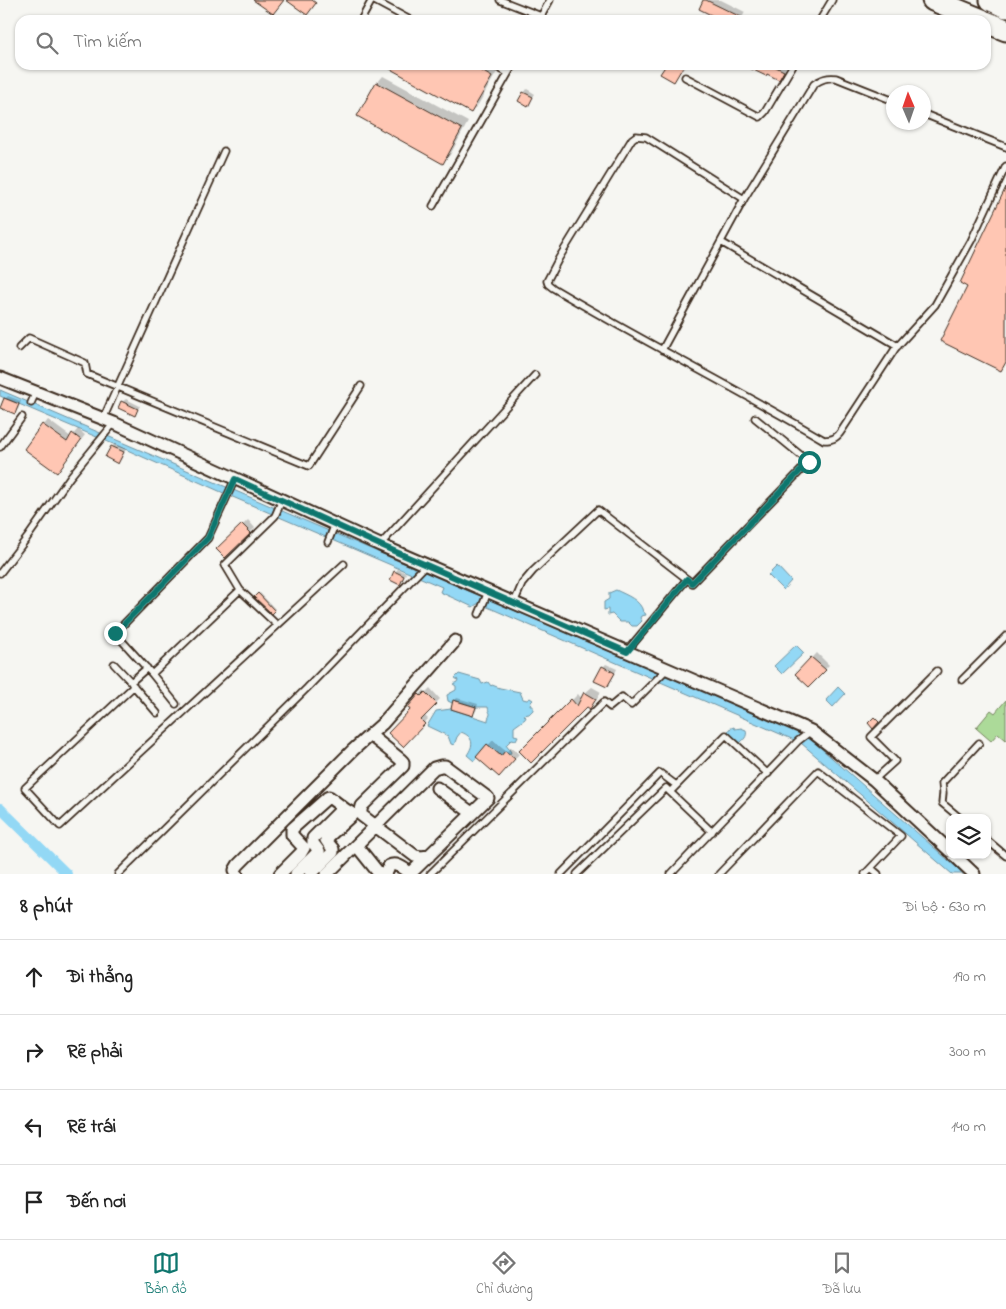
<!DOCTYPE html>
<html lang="vi">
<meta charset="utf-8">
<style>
body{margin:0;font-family:"Indie Flower",sans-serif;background:#f6f6f6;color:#222}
.controls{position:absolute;right:15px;bottom:15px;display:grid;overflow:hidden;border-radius:10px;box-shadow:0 1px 4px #0004}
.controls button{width:45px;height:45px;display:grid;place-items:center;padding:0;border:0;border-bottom:1px solid #e0e0e0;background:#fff;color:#222;font:25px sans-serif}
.compass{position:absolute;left:886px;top:85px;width:45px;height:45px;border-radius:50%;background:#fff;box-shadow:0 1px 4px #0004;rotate:358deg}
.stop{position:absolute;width:15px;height:15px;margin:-11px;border:4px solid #0f766e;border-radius:50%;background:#fff}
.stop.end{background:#0f766e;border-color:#fff;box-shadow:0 1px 5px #0008}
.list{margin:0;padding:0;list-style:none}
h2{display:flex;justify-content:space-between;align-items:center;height:65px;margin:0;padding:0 20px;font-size:21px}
h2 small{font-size:16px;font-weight:400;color:#767676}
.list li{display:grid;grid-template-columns:32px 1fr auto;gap:15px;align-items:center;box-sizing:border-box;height:75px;padding:0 20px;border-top:1px solid #e0e0e0}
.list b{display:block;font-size:19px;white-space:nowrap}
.list em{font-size:16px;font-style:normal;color:#767676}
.icon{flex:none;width:28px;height:28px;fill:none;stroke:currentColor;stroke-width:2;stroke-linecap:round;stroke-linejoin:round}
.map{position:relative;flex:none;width:1006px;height:874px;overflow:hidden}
.search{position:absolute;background:#fff;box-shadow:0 1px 4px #0004;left:15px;right:15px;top:15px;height:55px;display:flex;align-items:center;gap:12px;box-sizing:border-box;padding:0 18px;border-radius:15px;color:#767676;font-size:19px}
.sheet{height:365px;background:#fff}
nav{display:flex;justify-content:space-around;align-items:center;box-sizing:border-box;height:70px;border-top:1px solid #e0e0e0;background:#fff;font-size:14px;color:#767676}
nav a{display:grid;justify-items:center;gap:2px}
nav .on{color:#0f766e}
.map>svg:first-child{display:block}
.green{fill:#acda99;stroke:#74825c}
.water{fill:#93d8f5;stroke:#70929f}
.shadow{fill:#0003}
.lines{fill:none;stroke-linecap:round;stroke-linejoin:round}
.canal{stroke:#93d8f5;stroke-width:10}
.building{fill:#ffc6b3;stroke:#3b2a1e}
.lane-casing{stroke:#3b2a1e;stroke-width:9}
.street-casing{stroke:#3b2a1e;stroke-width:15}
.highway-casing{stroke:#3b2a1e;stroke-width:25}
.lane{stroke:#f6f6f2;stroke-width:5.5}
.street{stroke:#f6f6f2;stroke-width:11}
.highway{stroke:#f6f6f2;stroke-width:21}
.route{stroke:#0f766e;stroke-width:6}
</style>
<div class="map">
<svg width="1006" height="874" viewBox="0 0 1006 874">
<rect width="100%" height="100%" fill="#f6f6f2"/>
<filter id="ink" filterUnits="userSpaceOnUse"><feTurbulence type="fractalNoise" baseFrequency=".02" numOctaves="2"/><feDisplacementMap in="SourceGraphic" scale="10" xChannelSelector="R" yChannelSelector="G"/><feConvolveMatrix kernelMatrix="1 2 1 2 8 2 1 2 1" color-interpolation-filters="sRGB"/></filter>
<g filter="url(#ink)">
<!-- green -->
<path class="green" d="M1006,700V740L998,733L991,741L976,728L991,710L995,713Z"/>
<!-- water -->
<path class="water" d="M0,390L807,736L964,874H952L801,743L483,605L477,604L473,607L440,592L442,587L228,495L125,449L0,396Z
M777,566L791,581L783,590L768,575Z
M616,590C626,595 641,600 643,612L645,613L646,615L641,616L640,618L642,621L637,626H632L628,622H620L612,614L608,615V609L604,610V602L609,599V593Z
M796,645L804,653L782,674L774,666Z
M459,674L480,680L482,684L488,682L491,686L492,685L500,688L520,692L523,699L527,700L530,698L533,700L531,702L530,706H533V710L529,714L524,715L526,717L525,719L514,727V735L518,736L516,740L512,739L506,745L511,752L510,754L505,751L501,756L487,744L474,761L467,755C474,745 474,737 461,732L457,737L454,745L451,744L448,736L427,726L436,711L451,709L488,721V719C492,711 489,715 488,707H476L454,700L452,703L448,701L447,695L456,690V686L453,684L457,682L458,680L455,678Z
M838,687L845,694L833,707L826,700Z
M734,727L735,729L741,728L746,730C748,737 743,740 739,744L728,734L729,729Z"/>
<!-- shadow -->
<path class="shadow" d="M704,0H721L745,12L741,20H724Z
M386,65H489L498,70L478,105L471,112Z
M746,65H787L783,74L778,79Z
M383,76L468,122L450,155L443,162L377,83Z
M527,89L535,94L528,105L519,100Z
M8,396L21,401L18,409L15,412L5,399Z
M126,399L140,406L135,414L122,402Z
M48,420L71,437L78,429L85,435L57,472L25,449Z
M115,444L126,449L121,459L118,462L112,447Z
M248,520L255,528L225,556L218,549Z
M398,569L406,573L403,580L400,583L395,572Z
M260,593L275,609L272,612L256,597Z
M817,653L829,665L809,686L797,674Z
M606,664L617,669L610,683L607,686L603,667Z
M592,687L601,692L596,701L590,707L587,706L521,751L578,694L582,699L585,693Z
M430,688L440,699L424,715L428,719L403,746L412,710L409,707L424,690L426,692Z
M457,698L478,704L476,711L473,714L454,701Z
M493,740L507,751L511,747L519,754L504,771L478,757Z"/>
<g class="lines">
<!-- canal -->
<path class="canal" d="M0,808L67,874"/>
</g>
<!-- building -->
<path class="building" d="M253,0H284L273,14Z
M286,0H312L316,3L307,15Z
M703,0H706L747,20H721L699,9Z
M383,65H471L492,77L471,113Z
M666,65H684L674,82L660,74Z
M743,65H772L784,71L779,80L767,74L766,76Z
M376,82L462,129L443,164L357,116Z
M523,92L533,97L528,107L518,101Z
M1006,187V362L1001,371L940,341L967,287L960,283Z
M4,398L19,404L15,414L0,408Z
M121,401L138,409L135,416L118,408Z
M42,424L67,442L72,433L81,440L57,473L24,449Z
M111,446L124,452L118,464L105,457Z
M242,524L251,533L225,558L216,549Z
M394,571L404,576L400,585L390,580Z
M258,593L275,611L272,614L254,597Z
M811,657L826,670L809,687L795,674Z
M602,666L615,673L607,687L594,681Z
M425,692L437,704L421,720L425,724L403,747L388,733L410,710L408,707L419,694L421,696Z
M584,692L596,699L590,709L587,707L531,763L519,751L571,699L577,706Z
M453,700L476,707L473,716L451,709Z
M874,717L879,722L873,729L868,723Z
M487,744L501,756L505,751L515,759L499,777L476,757Z"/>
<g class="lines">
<!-- lane casing -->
<g class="lane-casing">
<path id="lane" d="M373,0L410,20
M500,0L541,16
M361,20L372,0
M539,20L550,0
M820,20L832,0
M493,65L508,73
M685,77L760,117L765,112L793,65
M924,114L1006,147
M744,199L646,137L636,136L632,139L559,258L547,281L548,284L553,288C642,341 734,387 824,440C833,440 837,438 842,430L895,349L935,305L971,241L1006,166
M433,206L513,65
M721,242L898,346
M19,348L29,338L85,363L87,374L309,466L361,386
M662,350L744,199L814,84C822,79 827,77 836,78L894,101
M31,403L36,392
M103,419L224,151
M0,447L22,417
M235,479L208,538L115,633L152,674L240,590L225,565L275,516L282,500
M328,542L335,524
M380,545L535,375
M0,573L27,538L70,477L114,423
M240,590L277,625
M514,603L522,584L533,571L598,510L692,583L809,462L755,418
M479,614L488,592
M627,651L687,579
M114,664L131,682L147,668
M152,674L176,704
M962,680L1006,636
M132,684L157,713
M134,686L25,788L60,826L344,564
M874,780L895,761L871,737L937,671
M960,818L942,803L943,793L942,783L979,743
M712,832L670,792L726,735L768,774
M987,840L1006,856
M871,868L878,874
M118,874L307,688L426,565
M430,874L604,702L610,707L622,697L631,705L667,669
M561,874L660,773L676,785
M577,874L666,788L670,792
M671,874L798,741L811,731
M719,874L818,771L901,836L865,874"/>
</g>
<!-- street casing -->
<g class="street-casing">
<path id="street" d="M0,378L114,423L380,545L811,731L874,780L950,851
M370,735L400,759L403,762V766L362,806L361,810V815L415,856L421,857L429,856
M437,788L472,813
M357,846L377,871L382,874C387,873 388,871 389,866C397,862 404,869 410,873
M954,855L974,874
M237,874L235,870L238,865L353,750L382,724L455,641
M280,874L301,853L304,848L292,835V829L327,798L329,797L346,810
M296,874L319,851L313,843V838L341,810H346L351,813
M311,874L333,852V849L328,843L326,840L329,836L353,814
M327,874L434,768L441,766H445L488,798L410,874"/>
</g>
<!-- highway casing -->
<g class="highway-casing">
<path id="highway" d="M933,0L982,20
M991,0L1006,7
M986,22L1006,30"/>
</g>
<!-- lane -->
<use href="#lane" class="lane"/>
<!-- street -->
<use href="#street" class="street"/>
<!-- highway -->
<use href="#highway" class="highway"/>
</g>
</g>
<g class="lines" filter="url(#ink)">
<!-- route -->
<path class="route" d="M115,633L208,538L235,479L380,545L627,652L687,579L692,583L809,462"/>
</g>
</svg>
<div class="controls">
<button><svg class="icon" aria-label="layers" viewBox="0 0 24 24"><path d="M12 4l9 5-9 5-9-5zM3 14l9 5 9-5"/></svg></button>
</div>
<svg class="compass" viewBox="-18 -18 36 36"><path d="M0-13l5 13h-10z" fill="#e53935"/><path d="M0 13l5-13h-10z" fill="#767676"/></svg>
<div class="stop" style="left:809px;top:462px"></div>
<div class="stop end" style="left:115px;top:633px"></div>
<div class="search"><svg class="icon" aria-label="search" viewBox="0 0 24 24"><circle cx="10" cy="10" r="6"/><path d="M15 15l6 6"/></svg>Tìm kiếm</div>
</div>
<section class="sheet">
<h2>8 phút<small>Đi bộ · 630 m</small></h2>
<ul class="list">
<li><svg class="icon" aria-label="ahead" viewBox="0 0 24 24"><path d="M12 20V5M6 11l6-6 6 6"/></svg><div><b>Đi thẳng</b></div><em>190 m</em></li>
<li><svg class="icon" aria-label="right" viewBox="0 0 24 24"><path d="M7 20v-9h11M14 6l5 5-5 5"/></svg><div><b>Rẽ phải</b></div><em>300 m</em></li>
<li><svg class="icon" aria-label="left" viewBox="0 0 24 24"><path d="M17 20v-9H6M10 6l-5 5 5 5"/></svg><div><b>Rẽ trái</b></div><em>140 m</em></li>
<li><svg class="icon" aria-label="arrive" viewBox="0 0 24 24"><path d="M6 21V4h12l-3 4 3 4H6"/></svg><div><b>Đến nơi</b></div></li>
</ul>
</section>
<nav>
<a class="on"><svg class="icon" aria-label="map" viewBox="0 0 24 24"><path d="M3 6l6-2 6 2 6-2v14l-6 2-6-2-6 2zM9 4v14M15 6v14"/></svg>Bản đồ</a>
<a><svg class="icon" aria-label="directions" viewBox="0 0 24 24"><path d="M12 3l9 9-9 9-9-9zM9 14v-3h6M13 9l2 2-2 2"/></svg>Chỉ đường</a>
<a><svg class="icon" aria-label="saved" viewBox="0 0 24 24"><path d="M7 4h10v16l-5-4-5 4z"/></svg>Đã lưu</a>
</nav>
